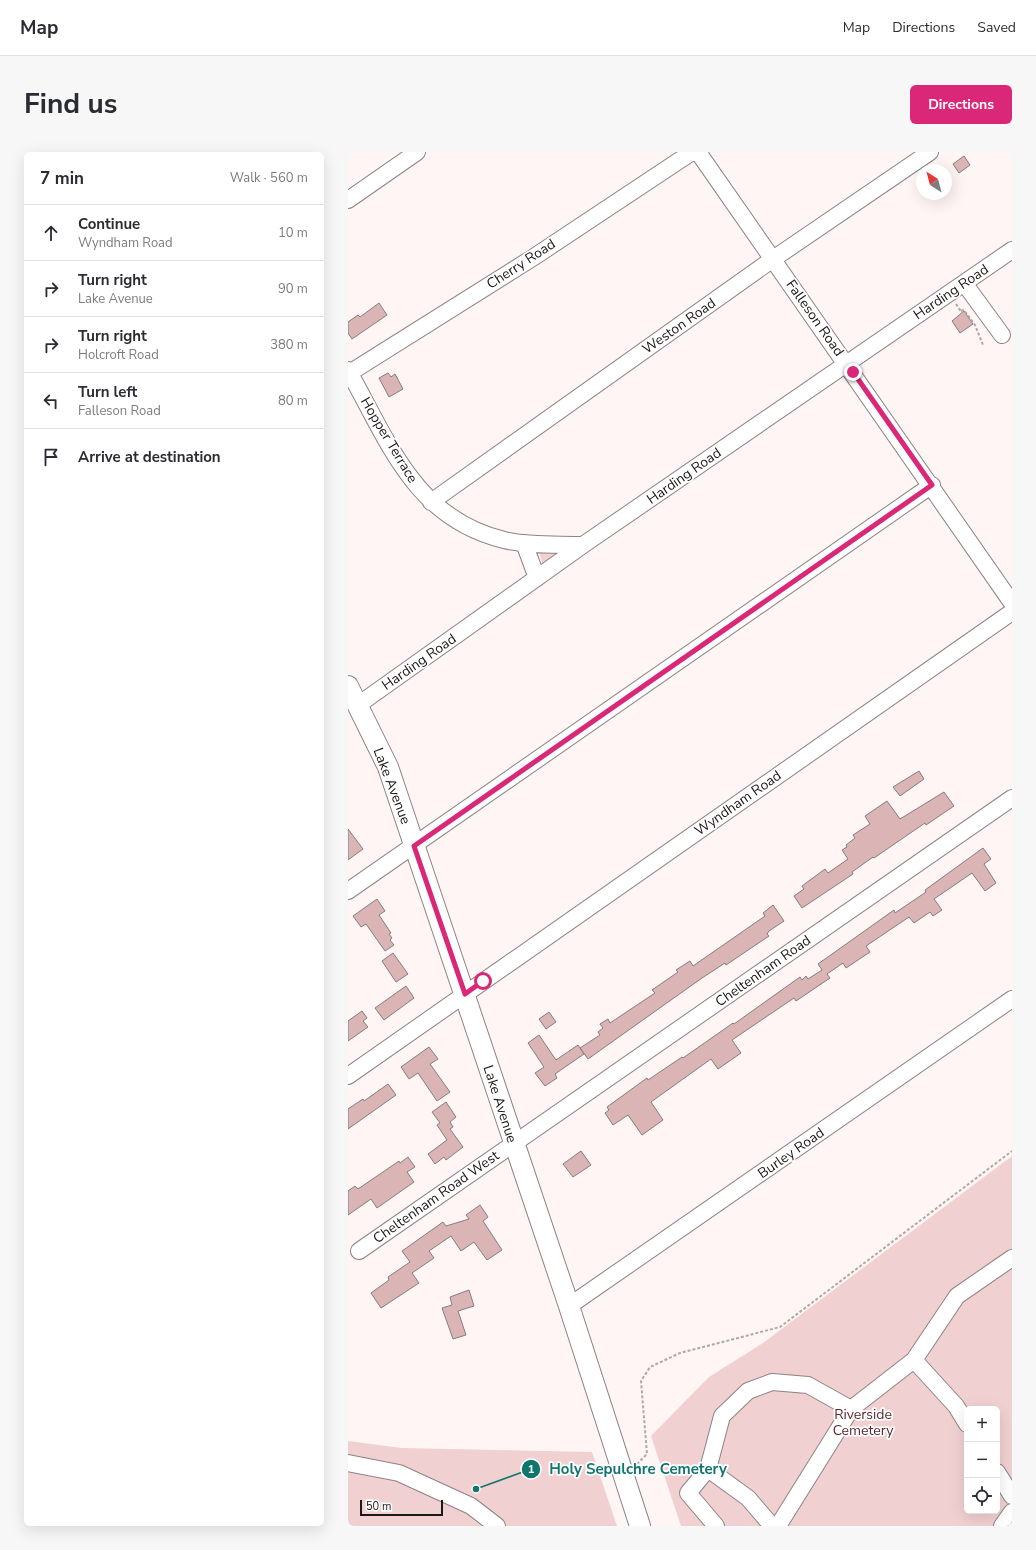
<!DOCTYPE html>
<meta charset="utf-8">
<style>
body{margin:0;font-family:"Nunito Sans",sans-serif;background:#f7f7f7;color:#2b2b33}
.controls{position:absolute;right:12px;bottom:12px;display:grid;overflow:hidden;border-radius:6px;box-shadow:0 4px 16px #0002}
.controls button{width:36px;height:36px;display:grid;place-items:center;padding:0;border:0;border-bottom:1px solid #e1e1e2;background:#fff;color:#2b2b33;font:20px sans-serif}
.compass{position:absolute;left:568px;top:12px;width:36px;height:36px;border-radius:50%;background:#fff;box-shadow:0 4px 16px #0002;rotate:324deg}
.scale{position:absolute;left:12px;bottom:10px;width:83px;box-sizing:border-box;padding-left:4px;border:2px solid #1d1818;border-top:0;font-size:11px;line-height:14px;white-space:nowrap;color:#1d1818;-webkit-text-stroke:3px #fff;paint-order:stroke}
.stop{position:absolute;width:12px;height:12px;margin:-9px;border:3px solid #db2777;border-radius:50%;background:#fff}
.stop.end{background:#db2777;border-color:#fff;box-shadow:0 1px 4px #0008}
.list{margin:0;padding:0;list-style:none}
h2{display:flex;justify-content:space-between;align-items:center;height:52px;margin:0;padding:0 16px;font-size:17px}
h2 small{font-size:13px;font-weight:400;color:#7c7c81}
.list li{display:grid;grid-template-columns:26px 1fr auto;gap:12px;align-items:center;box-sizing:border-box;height:56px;padding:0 16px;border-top:1px solid #e1e1e2}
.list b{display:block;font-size:15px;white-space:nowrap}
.list p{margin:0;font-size:13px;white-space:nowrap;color:#7c7c81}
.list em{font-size:13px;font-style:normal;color:#7c7c81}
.icon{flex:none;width:22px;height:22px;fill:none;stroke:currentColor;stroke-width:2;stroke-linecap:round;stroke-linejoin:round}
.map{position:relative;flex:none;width:664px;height:1374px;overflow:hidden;border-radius:6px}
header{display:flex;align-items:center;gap:24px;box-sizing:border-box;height:56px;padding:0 20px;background:#fff;border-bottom:1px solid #e1e1e2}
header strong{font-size:19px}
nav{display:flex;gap:22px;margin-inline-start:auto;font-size:14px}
.intro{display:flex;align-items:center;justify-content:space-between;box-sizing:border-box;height:96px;padding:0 24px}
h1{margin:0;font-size:28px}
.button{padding:10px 18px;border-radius:6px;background:#db2777;color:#fff;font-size:14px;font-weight:700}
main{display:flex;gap:24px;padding:0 24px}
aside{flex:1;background:#fff;border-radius:6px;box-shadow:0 4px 16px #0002}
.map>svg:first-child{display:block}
.green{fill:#f1d0d1;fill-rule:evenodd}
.building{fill:#dbb4b5;stroke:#877c7c}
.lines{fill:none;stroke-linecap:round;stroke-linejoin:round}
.minor-casing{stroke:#8e8384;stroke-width:18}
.major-casing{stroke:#8e8384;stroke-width:22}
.path{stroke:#b0a8a8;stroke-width:2;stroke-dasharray:3 2;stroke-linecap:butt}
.minor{stroke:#fff;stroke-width:16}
.major{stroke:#fff;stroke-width:20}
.route{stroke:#db2777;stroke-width:5}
.labels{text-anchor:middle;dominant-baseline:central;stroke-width:3.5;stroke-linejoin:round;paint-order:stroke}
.street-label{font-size:14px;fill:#1d1818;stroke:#fff}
.park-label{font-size:14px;fill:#5b282c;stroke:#fff}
.leader{fill:none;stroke:#0f766e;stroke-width:1.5}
.callout-dot{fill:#0f766e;stroke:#fff;stroke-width:1.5}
.mark-label{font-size:12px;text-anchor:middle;font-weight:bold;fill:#fff}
.callout-label{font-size:15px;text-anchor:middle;font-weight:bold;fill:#0f766e;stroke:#fff;stroke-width:3.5;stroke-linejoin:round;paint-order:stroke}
</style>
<header>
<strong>Map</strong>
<nav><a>Map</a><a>Directions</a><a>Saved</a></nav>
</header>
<div class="intro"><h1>Find us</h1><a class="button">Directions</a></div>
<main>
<aside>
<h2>7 min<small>Walk · 560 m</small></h2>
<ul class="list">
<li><svg class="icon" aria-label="ahead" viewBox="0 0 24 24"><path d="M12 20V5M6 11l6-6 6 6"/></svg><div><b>Continue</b><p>Wyndham Road</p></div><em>10 m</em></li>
<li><svg class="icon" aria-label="right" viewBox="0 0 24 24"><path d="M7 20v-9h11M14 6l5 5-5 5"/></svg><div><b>Turn right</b><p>Lake Avenue</p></div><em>90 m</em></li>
<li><svg class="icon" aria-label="right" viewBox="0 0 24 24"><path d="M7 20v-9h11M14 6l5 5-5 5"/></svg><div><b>Turn right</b><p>Holcroft Road</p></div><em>380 m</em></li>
<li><svg class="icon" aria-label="left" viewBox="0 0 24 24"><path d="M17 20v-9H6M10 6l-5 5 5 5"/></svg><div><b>Turn left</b><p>Falleson Road</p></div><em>80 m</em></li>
<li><svg class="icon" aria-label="arrive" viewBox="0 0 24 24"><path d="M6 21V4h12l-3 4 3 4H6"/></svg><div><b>Arrive at destination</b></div></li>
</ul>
</aside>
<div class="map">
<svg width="664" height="1374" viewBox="0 0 664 1374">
<rect width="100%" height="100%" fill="#fff5f5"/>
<!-- green -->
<path class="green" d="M217,397L195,413L191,400L193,399Z
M664,1004V1374H333L303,1284L361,1225L415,1191ZM619,1257H649V1359H619Z
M0,1289L54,1296L244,1300L269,1374H0Z"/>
<!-- building -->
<path class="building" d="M616,4L622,13L611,21L605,12Z
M31,151L39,163L4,187L0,181V170L10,163L12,165Z
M616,159L625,172L612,181L604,169Z
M40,221L43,225L47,222L55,237L41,245L31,226Z
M571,619L576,627L552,644L545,635Z
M596,640L606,654L578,673L577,671L526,706L525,705L504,720L505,722L454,756L446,744L456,737L454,734L477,717L480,721L500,707L494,698L499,695L498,693L507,686L505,683L522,672L517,664L539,649L552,667Z
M0,677L15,697L0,708Z
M635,696L643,707L636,712L648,731L637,739L624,721L586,747L594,758L585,764L582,760L566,771L561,765L518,794L522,800L498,816L495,811L479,822L482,826L448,849L446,846L384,888L393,901L370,917L363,907L303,950L315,968L294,983L280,963L265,973L257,961L261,958L259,955L299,926L300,928L334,905L335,906L385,871L386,872L452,825L454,828L458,824L460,827L474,818L470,812L546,758L547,761L578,740L577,738Z
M29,747L37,759L31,763L43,781L41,782L44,786L42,788L46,793L37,799L18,772L13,775L5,764Z
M425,753L436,769L421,779L419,782L421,784L378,813L377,811L354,826L240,907L232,896L252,883L250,880L255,876L252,872L260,867L262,871L307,841L304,838L330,820L328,818L342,809L345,814L417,764L415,761Z
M45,801L60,822L48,830L34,809Z
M58,834L66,846L36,868L27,856Z
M14,859L19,866L15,869L20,875L0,889V869Z
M201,860L208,870L198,877L191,867Z
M191,883L208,908L230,893L236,902L207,922L209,926L197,934L187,921L196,915L180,891Z
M81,895L90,907L82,912L102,940L89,949L70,921L61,927L53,915Z
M40,932L48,943L0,977V957L15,947L16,949Z
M98,950L108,965L102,970L105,975L102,977L115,995L98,1008L96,1005L87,1012L80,1002L99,988L89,973L92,971L84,960Z
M233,999L243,1013L225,1025L215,1012Z
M60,1005L67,1015L59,1020L66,1030L29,1056L23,1047L0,1063V1039L7,1034L10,1037L51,1009L52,1011Z
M132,1053L140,1065L135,1069L154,1098L139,1108L126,1090L113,1099L103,1084L81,1099L86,1106L64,1121L71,1131L33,1156L23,1141L41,1128L40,1125L62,1110L54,1099L95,1070L98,1074L121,1067L118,1063Z
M121,1138L126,1154L110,1159L118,1183L105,1187L94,1156L104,1153L102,1145Z"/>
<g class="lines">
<!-- minor casing -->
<g class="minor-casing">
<path id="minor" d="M350,0L664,451
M0,48L69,0
M616,131L654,183
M0,218C41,290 66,366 156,388C181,394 209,392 235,393
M0,222L186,105L344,0
M83,350L425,107L582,0
M176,391L189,426
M10,553L235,393L664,98
M0,739L584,333
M0,924L664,460
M11,1099L664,646
M221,1154L664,847
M566,1208L608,1254L619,1272
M0,1311L51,1321L123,1354L149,1374
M360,1317L400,1346L424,1374
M649,1320L664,1344
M368,1374L340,1341L360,1317L374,1264L400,1239L424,1230L460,1233L503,1257
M430,1374L503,1257L566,1208L609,1144L664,1106
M654,1374L664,1360"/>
</g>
<!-- major casing -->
<g class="major-casing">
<path id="major" d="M0,534L40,615L221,1154L292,1374"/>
</g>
<!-- path -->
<path class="path" d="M608,152L614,161
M613,159L616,158L627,173L635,193
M289,1312L299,1302L293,1229L302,1215L332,1201L432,1175L664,999"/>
<!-- minor -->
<use href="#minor" class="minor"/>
<!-- major -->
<use href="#major" class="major"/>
</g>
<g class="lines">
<!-- route -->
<path class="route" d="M135,829L117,842L66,694L584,333L505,220"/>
</g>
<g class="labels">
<!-- street labels -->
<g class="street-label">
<text transform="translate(173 112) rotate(-33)">Cherry Road</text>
<text transform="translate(603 140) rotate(-34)">Harding Road</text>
<text transform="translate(467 166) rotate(55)">Falleson Road</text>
<text transform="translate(331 174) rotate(-35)">Weston Road</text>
<text transform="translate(41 288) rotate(59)">Hopper Terrace</text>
<text transform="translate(336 324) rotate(-35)">Harding Road</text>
<text transform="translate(71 510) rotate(-35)">Harding Road</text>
<text transform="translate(44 634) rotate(69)">Lake Avenue</text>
<text transform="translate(390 651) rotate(-35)">Wyndham Road</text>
<text transform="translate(415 819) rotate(-35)">Cheltenham Road</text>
<text transform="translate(152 952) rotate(72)">Lake Avenue</text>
<text transform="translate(443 1001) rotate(-35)">Burley Road</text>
<text transform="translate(88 1045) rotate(-35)">Cheltenham Road West</text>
</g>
<!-- park labels -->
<g class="park-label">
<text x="515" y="1262">Riverside<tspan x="515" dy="16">Cemetery</tspan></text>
</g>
</g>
<!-- callouts -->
<path class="leader" d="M128 1337L183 1317"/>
<g class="callout-dot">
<circle cx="128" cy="1337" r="4"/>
<circle cx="183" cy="1317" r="10"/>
</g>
<g class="mark-label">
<text x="183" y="1321">1</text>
</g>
<g class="callout-label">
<text x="290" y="1322">Holy Sepulchre Cemetery</text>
</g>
</svg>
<div class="controls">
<button>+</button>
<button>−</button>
<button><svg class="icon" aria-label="locate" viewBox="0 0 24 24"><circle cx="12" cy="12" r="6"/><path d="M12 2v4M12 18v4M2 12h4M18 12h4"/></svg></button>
</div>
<svg class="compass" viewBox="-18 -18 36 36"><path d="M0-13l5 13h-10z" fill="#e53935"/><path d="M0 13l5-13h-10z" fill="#7c7c81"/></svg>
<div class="scale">50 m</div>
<div class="stop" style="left:135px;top:829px"></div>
<div class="stop end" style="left:505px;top:220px"></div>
</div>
</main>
